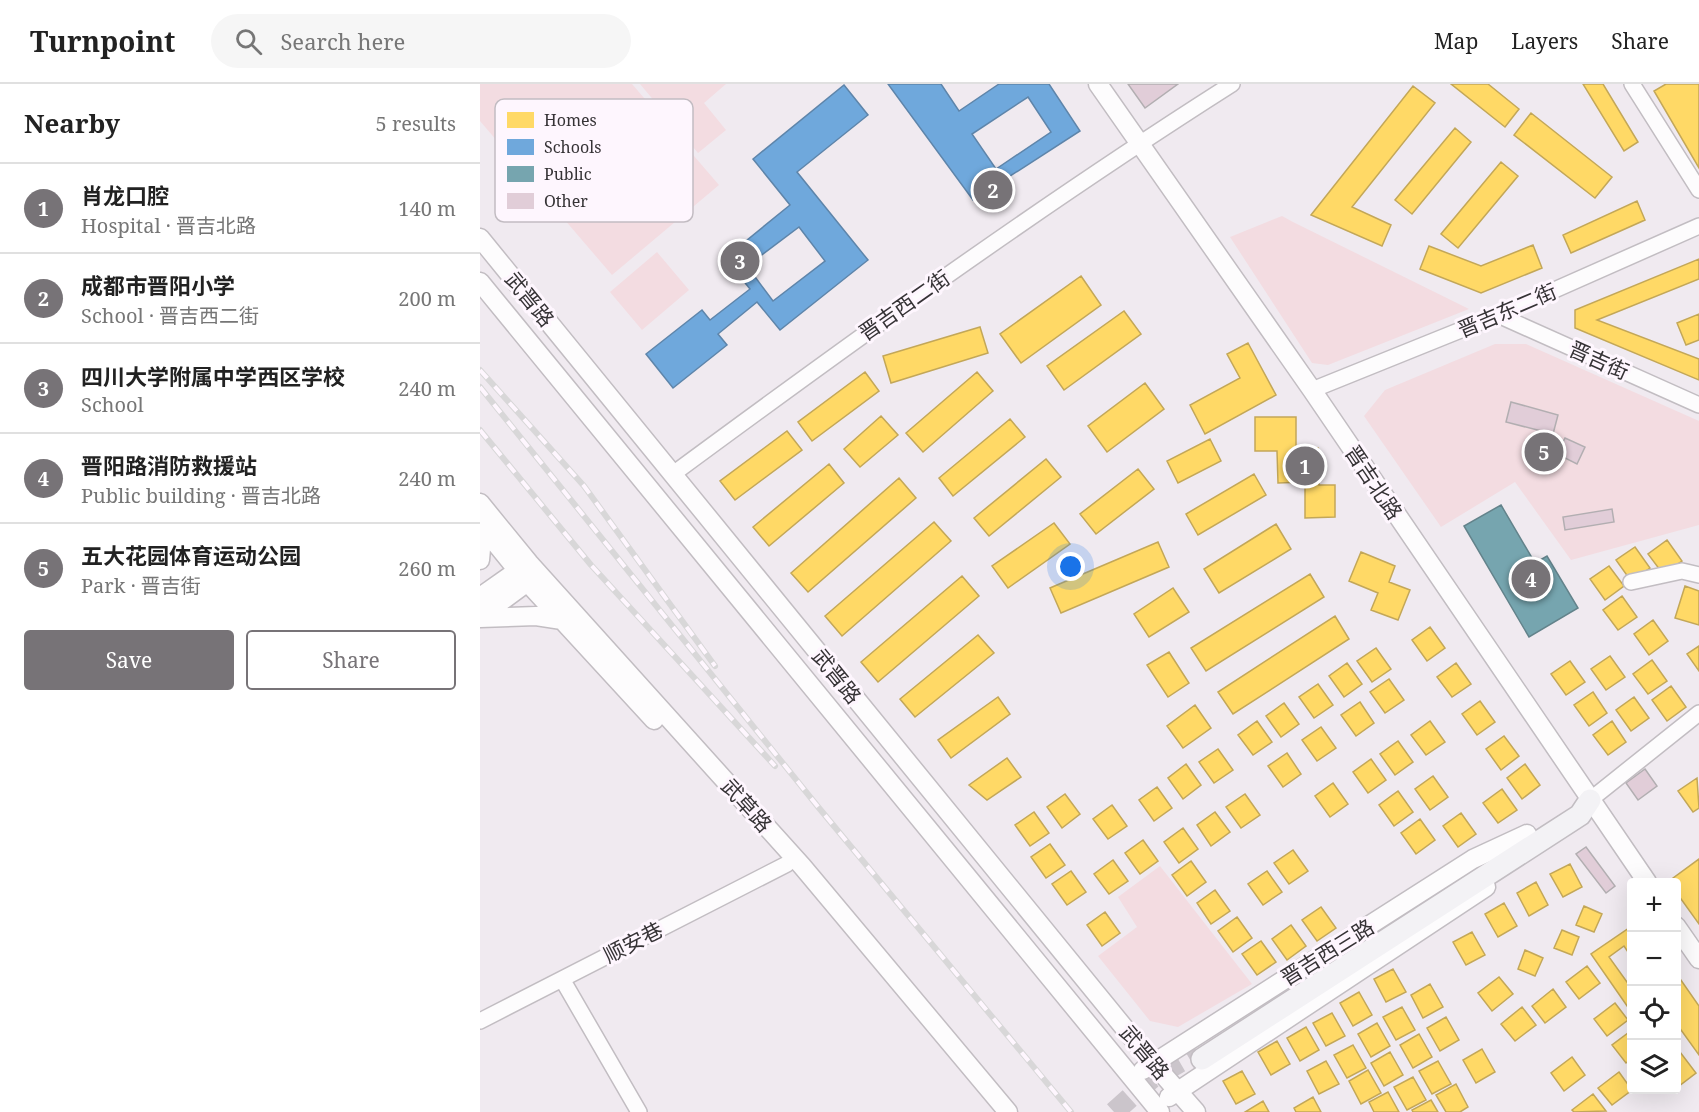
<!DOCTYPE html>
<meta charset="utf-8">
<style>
body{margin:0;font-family:"Noto Serif","Noto Sans SC",serif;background:#f6f6f6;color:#222}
.controls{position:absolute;right:18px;bottom:18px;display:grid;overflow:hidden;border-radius:6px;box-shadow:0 6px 24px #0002}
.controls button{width:54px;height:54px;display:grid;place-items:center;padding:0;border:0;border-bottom:2px solid #e0e0e0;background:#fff;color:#222;font:30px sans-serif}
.you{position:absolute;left:591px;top:483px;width:21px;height:21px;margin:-15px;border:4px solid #fff;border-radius:50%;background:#1a73e8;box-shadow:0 0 0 9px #1a73e833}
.badge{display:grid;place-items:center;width:39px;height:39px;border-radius:50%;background:#777377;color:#fff;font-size:20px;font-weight:700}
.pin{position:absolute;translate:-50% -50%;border:3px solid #fff;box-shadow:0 2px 6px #0006}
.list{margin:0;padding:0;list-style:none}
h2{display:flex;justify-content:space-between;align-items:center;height:78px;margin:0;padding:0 24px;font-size:26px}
h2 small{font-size:20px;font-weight:400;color:#767676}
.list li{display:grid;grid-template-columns:39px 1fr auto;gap:18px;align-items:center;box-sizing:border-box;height:90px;padding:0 24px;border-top:2px solid #e0e0e0}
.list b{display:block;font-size:22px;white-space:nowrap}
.list p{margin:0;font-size:20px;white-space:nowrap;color:#767676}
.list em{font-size:20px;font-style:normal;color:#767676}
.actions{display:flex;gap:12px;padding:18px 24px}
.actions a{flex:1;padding:14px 0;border:2px solid #777377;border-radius:6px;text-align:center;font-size:21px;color:#777377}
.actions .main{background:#777377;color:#fff}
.icon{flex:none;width:33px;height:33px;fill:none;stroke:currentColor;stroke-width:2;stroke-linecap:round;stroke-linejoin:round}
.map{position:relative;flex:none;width:1219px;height:1028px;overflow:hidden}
header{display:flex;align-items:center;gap:36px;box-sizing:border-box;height:84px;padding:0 30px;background:#fff;border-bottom:2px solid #e0e0e0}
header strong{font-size:28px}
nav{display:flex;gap:33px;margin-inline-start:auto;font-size:21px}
.search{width:420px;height:54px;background:#f6f6f6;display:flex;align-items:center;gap:15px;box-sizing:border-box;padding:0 21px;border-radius:33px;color:#767676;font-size:22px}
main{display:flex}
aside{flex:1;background:#fff}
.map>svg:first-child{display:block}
.green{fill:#f3dce1}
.homes{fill:#ffd966;stroke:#c3a758;stroke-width:1.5}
.schools{fill:#6fa8dc;stroke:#5e85aa;stroke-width:1.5;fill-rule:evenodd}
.public{fill:#76a5af;stroke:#63838b;stroke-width:1.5}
.building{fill:#e1cdd8;stroke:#b2aeb1;stroke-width:1.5}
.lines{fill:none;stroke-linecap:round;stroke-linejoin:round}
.secondary-tunnel{stroke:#cbc5cb;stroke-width:21;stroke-dasharray:21 10;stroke-linecap:butt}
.minor-casing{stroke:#c2bdc2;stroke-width:18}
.tertiary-casing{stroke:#c2bdc2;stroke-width:21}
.secondary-casing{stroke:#c2bdc2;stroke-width:24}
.minor{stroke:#fdfcfd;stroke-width:15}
.tertiary{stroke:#fdfcfd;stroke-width:18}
.secondary{stroke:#f3f2f5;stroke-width:21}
.rail-casing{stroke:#d8d7d8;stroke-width:6}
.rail{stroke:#fef6fe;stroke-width:4;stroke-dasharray:11;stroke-linecap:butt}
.labels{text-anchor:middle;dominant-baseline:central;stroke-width:6;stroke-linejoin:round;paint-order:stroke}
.street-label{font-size:21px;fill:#363336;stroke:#fef6fe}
.key{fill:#fef6fe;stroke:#c2bcc2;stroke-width:1.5}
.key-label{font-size:16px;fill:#363336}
</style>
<header>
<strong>Turnpoint</strong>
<div class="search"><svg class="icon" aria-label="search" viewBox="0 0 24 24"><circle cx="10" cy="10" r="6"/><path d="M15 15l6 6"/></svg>Search here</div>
<nav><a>Map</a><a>Layers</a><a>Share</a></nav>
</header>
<main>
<aside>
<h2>Nearby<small>5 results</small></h2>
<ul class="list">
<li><span class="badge">1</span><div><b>肖龙口腔</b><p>Hospital · 晋吉北路</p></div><em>140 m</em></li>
<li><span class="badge">2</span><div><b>成都市晋阳小学</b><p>School · 晋吉西二街</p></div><em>200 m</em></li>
<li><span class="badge">3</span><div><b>四川大学附属中学西区学校</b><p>School</p></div><em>240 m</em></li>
<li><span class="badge">4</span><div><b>晋阳路消防救援站</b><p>Public building · 晋吉北路</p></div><em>240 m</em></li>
<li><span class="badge">5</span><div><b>五大花园体育运动公园</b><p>Park · 晋吉街</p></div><em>260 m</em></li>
</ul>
<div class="actions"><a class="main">Save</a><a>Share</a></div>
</aside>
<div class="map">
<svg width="1219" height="1028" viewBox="0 0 1219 1028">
<rect width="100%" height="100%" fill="#f0eaf0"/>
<!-- green -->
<path class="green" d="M0,0H152L239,101L132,191L0,37Z
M160,0H246L224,19L246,46L218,69Z
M802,132L813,138L989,225L848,281L832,279L750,153Z
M177,168L209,206L162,246L130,208Z
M1015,260H1046L1219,337V441L1091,476L1035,398L961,443L884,332L905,306Z
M680,782L772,900L698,943L670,937L618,872L657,843L638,813Z"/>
<!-- homes -->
<path class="homes" d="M971,0H1008L1039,25L1025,43Z
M1103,0H1123L1158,58L1144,67Z
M1186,0H1219V84L1174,7Z
M933,2L955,19L872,123L911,141L902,162L831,131Z
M1051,29L1132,93L1115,114L1034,51Z
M975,44L991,58L932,130L915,116Z
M1021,78L1038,92L978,164L961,150Z
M1157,117L1165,136L1091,169L1083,151Z
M1053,161L1062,184L1001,209L940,185L949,162L1001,182Z
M1219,175V195L1117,236L1219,275V296L1095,244V226Z
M601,192L621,221L541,279L520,250Z
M644,227L661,250L584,306L567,282Z
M1219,230V256L1206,261L1197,239Z
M500,243L508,269L411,299L403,272Z
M768,259L796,311L725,350L710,321L760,294L747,270Z
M385,288L399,307L332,357L318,338Z
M497,288L513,307L443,368L426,349Z
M665,299L684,325L627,368L608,342Z
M401,332L418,351L380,383L364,365Z
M775,333H816V364H838L839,401H855V433L825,434V398L798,399L797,367H775Z
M530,335L545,353L473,412L459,394Z
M307,347L322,366L255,416L240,397Z
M730,355L741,377L698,399L687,377Z
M566,375L581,393L509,452L494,434Z
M349,380L364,399L289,462L273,443Z
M658,385L674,405L616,450L600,430Z
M774,390L786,411L718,451L706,430Z
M419,394L436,414L328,508L311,489Z
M454,438L471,457L362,552L345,532Z
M574,439L590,460L528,504L512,482Z
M796,440L811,465L739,509L724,485Z
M1187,456L1202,477L1183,490L1168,470Z
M678,458L689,483L581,529L570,504Z
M1155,463L1170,484L1151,497L1136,476Z
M881,468L915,482L909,498L930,506L918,536L891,526L898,509L869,497Z
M1129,482L1144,502L1125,516L1110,495Z
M830,490L844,513L726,587L711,564Z
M482,492L499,512L398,598L381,578Z
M1205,502L1219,507V541L1195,534Z
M693,504L709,528L669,553L654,530Z
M1142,512L1157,533L1138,546L1123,526Z
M855,532L869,555L753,630L738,608Z
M1173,536L1188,557L1169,571L1154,550Z
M950,543L965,564L947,577L932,556Z
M498,551L514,569L435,633L420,615Z
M1219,562V587L1207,570Z
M896,564L911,585L892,598L877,577Z
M689,568L709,599L688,613L667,581Z
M1130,572L1145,593L1126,606L1111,585Z
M1172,576L1187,597L1168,610L1153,590Z
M1090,577L1105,598L1086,611L1071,590Z
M867,579L882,600L864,613L849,592Z
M976,579L991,600L972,613L957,593Z
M909,595L924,616L905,629L890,608Z
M838,600L853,621L834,634L819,613Z
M1191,602L1206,623L1187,637L1172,616Z
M1113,608L1127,629L1109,642L1094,621Z
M518,613L530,630L471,674L458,656Z
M1154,613L1169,634L1151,647L1136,626Z
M1000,617L1015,638L997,651L982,630Z
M880,618L894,639L876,652L861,631Z
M804,619L819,640L801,653L786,632Z
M715,621L731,644L703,664L687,642Z
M777,637L792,658L773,671L758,651Z
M950,637L965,658L946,671L931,651Z
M1132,637L1146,658L1128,671L1113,651Z
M841,643L856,664L837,677L822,656Z
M1024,652L1039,672L1021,686L1006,665Z
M918,657L933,678L915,691L900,670Z
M738,665L753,686L734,699L719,678Z
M807,669L821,690L803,703L788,682Z
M527,674L541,693L507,716L489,701Z
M891,675L906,696L888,709L873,688Z
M706,680L721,701L703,715L688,694Z
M1045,680L1060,701L1042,715L1027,694Z
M953,692L968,713L950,726L935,705Z
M1217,694L1219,724L1213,728L1198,707Z
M853,699L868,720L850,733L835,712Z
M677,703L692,724L674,737L659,716Z
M1022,705L1037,726L1018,739L1003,719Z
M918,707L933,728L914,742L899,721Z
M585,710L600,730L582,744L567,723Z
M765,710L780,731L761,744L746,723Z
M632,721L647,742L628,755L613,735Z
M554,728L569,749L550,762L535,741Z
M735,728L750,748L731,762L717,741Z
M981,729L996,750L978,763L963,742Z
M940,735L955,756L936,770L921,749Z
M703,744L718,765L699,779L684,758Z
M663,756L678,777L660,790L645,769Z
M570,760L585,781L566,794L551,773Z
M813,766L828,787L809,800L794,779Z
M1219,775V840L1196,808V798L1189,797Z
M633,776L648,797L629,810L614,790Z
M711,777L726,798L707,812L692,791Z
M1090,780L1102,803L1083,813L1070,790Z
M591,787L606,808L587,821L572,800Z
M787,787L802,808L783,821L768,800Z
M1056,798L1068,821L1049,832L1037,809Z
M735,806L750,827L731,840L717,819Z
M1024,819L1037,842L1018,853L1005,830Z
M1104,822L1122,830L1114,848L1096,841Z
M841,823L856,844L837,857L822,836Z
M625,828L640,849L622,862L607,841Z
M757,833L772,854L753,868L738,847Z
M811,841L826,862L807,876L792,855Z
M1152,842V874L1144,862L1129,873L1152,905V929L1111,870Z
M1082,846L1099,853L1092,871L1074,864Z
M992,848L1005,871L986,881L973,858Z
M781,857L796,878L777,891L762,870Z
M1045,866L1063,874L1055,892L1038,885Z
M1107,882L1120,899L1099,915L1086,898Z
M913,885L926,908L906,918L894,895Z
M1196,889L1219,922V971L1196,939Z
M1019,893L1033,910L1012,927L998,909Z
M950,900L963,923L943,934L931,911Z
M1073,905L1086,923L1065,939L1052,922Z
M879,908L892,931L873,942L860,919Z
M1135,919L1148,936L1127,952L1114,935Z
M922,923L935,946L916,956L903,933Z
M1042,923L1056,941L1035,957L1021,940Z
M852,929L865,952L846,962L833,939Z
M966,933L979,956L960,967L947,944Z
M897,939L910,962L891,973L878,950Z
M826,943L839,966L820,977L807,954Z
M1152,946V974L1146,979L1132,961Z
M939,950L952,973L933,984L920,961Z
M797,957L810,980L791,991L778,968Z
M873,961L886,984L867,994L854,971Z
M1002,965L1015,988L996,999L983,976Z
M910,968L923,991L904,1002L891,979Z
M1200,968L1216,989L1199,1002L1196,971Z
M1092,973L1105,991L1084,1007L1071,989Z
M846,977L859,1000L839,1010L827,987Z
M958,977L971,1000L952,1010L939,987Z
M888,986L901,1009L881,1020L869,997Z
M762,987L775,1010L756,1020L743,997Z
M1139,988L1152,1006L1132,1021L1118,1004Z
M933,993L946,1016L927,1026L914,1003Z
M976,1000L988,1023L980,1028H966L956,1011Z
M908,1008L919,1028H894L889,1018Z
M1113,1010L1126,1027L1094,1028L1092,1026Z
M833,1013L841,1028H816L814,1024Z
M951,1016L958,1028H933L932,1026Z
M783,1017L789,1028H765Z"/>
<!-- schools -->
<path class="schools" d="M408,0H461L479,27L519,0H569L600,47L493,116ZM548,13L571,48L516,85L492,50Z
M364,1L388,31L317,88L388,176L300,246L277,218L238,250L247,261L193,304L166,270L222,226L230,236L270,205L245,174L310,121L273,75ZM319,143L345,177L293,217L267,182Z"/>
<!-- public -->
<path class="public" d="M1021,421L1055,479L1067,472L1098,524L1049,553L984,442Z"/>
<!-- building -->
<path class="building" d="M648,0H698L665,24Z
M1031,318L1078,331L1073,350L1026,338Z
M1085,354L1105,363L1097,380L1077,370Z
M1132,425L1134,438L1085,446L1083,433Z
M1165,685L1177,702L1158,716L1146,699Z
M1106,763L1135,802L1126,809L1096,770Z"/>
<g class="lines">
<!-- secondary-tunnel -->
<path class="secondary-tunnel" d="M634,1028L671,995L717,968"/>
<!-- minor casing -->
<g class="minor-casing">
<path id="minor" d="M1152,0L1219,106
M1018,231L1219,321
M832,306L1018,231L1219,142
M193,390C376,255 560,122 752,0
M1151,498L1202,487L1219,491
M1110,716L1219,629
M82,895L159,1028
M0,937L307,780"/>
</g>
<!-- tertiary casing -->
<g class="tertiary-casing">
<path id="tertiary" d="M618,0L832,306L1167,798
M0,154L673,979L716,1028
M0,198L680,1028
M0,419L49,479L322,782L528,1028
M0,440L48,499L174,636
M0,476L3,443
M0,513L47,480
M0,533L57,491
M0,534L56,532L82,536
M1196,842L1219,875
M663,986L993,775L1047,750
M689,1013L1006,803"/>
</g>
<!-- secondary casing -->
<g class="secondary-casing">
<path id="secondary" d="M722,975L1100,731L1110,716"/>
</g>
<!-- minor -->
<use href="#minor" class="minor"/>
<!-- tertiary -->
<use href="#tertiary" class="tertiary"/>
<!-- secondary -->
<use href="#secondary" class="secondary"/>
<!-- rail casing -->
<g class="rail-casing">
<path id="rail" d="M0,286L104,402L235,582
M0,303L339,724L591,1028
M0,346L111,481L295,682"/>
</g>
<!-- rail -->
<use href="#rail" class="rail"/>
</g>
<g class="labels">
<!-- street labels -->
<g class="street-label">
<text transform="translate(50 215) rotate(51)">武晋路</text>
<text transform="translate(424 221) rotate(-35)">晋吉西二街</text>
<text transform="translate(1027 226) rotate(-23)">晋吉东二街</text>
<text transform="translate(1119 276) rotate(24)">晋吉街</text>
<text transform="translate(894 398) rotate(56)">晋吉北路</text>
<text transform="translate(357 592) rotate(51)">武晋路</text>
<text transform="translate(267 721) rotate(48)">武草路</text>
<text transform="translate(153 858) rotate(-27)">顺安巷</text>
<text transform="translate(847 868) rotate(-32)">晋吉西三路</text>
<text transform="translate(665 968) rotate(50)">武晋路</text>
</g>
</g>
<!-- legend -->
<rect x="15" y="15" width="198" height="123" rx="9" class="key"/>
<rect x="27" y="28" width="27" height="16" fill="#ffd966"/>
<rect x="27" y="55" width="27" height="16" fill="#6fa8dc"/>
<rect x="27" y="82" width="27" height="16" fill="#76a5af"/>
<rect x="27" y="109" width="27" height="16" fill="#e1cdd8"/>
<g class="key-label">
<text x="64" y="42">Homes</text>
<text x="64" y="69">Schools</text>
<text x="64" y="96">Public</text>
<text x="64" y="123">Other</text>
</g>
</svg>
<div class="controls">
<button>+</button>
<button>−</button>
<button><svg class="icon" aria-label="locate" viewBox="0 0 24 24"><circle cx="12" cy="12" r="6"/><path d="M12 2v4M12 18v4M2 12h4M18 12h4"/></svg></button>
<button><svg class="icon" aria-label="layers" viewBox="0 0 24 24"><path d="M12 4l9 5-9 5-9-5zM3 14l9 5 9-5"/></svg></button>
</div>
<div class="you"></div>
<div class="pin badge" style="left:825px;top:382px">1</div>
<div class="pin badge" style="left:513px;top:106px">2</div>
<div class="pin badge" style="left:260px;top:177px">3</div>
<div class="pin badge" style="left:1051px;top:495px">4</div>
<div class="pin badge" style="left:1064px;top:368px">5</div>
</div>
</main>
